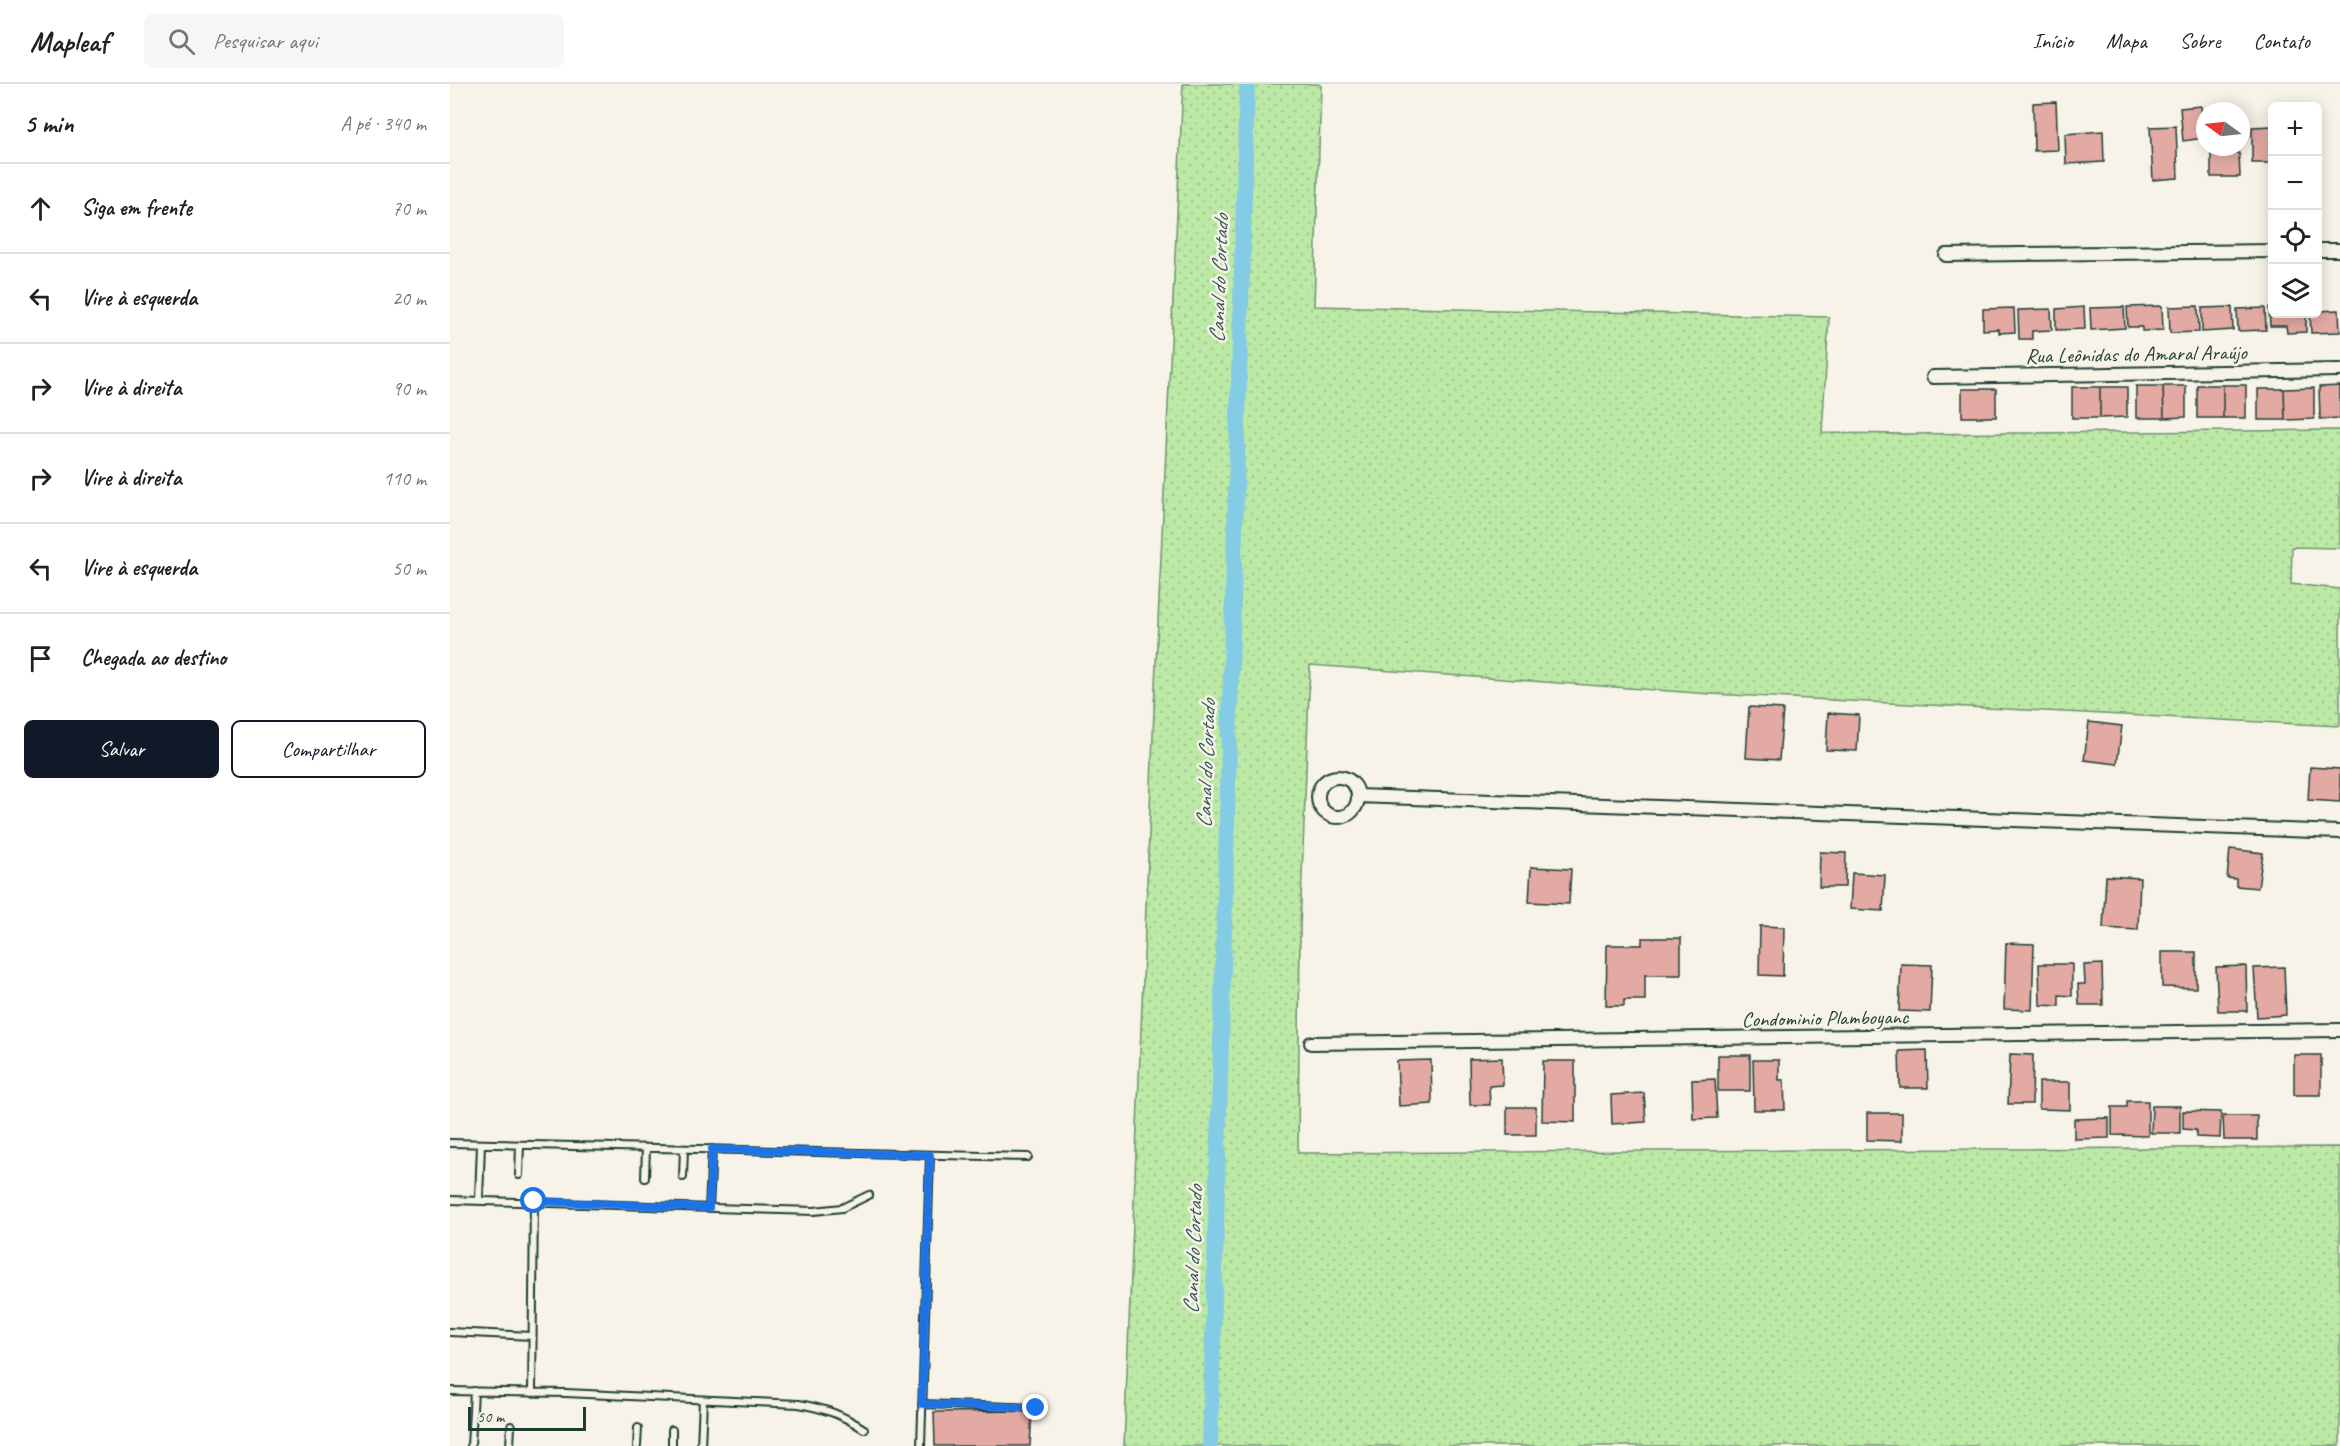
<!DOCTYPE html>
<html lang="pt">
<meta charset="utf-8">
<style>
body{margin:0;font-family:Caveat,sans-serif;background:#f6f6f6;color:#202124}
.controls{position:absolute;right:18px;top:18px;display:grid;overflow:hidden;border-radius:9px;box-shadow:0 3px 15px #0003}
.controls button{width:54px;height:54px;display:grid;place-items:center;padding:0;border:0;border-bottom:2px solid #e0e0e0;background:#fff;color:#202124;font:30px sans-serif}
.compass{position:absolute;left:1746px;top:18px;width:54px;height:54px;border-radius:50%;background:#fff;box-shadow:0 3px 15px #0003;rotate:285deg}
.scale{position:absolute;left:18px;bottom:15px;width:118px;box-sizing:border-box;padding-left:6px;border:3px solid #1f3d34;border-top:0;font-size:16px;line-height:21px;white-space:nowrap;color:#1f3d34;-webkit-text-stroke:4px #f7f3e8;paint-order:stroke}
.stop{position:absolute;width:18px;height:18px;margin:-14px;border:4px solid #1a73e8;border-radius:50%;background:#fff}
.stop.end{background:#1a73e8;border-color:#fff;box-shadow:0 2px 6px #0008}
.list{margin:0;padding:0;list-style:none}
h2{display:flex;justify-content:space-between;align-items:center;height:78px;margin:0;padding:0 24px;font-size:26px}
h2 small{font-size:20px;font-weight:400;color:#757577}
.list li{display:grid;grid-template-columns:39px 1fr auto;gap:18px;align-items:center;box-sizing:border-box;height:90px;padding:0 24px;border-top:2px solid #e0e0e0}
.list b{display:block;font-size:22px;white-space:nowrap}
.list em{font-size:20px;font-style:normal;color:#757577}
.actions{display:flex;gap:12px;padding:18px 24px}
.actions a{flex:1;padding:14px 0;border:2px solid #111827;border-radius:9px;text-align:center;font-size:21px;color:#111827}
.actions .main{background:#111827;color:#fff}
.icon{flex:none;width:33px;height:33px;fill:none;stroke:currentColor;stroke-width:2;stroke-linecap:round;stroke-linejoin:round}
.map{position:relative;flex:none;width:1890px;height:1362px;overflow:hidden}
header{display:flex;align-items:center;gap:36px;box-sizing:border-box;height:84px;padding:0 30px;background:#fff;border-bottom:2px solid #e0e0e0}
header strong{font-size:28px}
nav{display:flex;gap:33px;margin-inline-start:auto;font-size:21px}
.search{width:420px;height:54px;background:#f6f6f6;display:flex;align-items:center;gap:15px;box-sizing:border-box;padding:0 21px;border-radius:9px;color:#757577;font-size:22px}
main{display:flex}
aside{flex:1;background:#fff}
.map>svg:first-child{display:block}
.grass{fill:url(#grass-dots);stroke:#6e936d;stroke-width:1.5}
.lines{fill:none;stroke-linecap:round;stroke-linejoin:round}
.canal{stroke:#84cbe5;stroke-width:16}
.building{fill:#e3a9a3;stroke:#1f3d34;stroke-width:1.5}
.service-casing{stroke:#1f3d34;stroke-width:10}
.minor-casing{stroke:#1f3d34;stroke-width:16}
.service{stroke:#f7f3e8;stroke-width:6}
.minor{stroke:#f7f3e8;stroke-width:12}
.route{stroke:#1a73e8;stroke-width:8}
.labels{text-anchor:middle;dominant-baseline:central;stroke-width:5;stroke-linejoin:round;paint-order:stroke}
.street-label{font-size:21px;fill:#1f3d34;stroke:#f7f3e8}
.water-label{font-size:22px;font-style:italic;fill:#335957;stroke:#f7f3e8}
</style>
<header>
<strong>Mapleaf</strong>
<div class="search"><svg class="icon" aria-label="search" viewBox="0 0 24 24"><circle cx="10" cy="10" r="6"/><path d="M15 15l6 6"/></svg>Pesquisar aqui</div>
<nav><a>Início</a><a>Mapa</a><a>Sobre</a><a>Contato</a></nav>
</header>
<main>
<aside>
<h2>5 min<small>A pé · 340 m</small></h2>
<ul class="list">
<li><svg class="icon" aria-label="ahead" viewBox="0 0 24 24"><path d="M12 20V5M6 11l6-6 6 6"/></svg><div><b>Siga em frente</b></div><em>70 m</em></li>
<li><svg class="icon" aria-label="left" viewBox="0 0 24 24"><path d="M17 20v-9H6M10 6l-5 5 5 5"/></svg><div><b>Vire à esquerda</b></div><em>20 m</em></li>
<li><svg class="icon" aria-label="right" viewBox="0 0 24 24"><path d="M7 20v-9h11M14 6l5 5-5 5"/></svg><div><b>Vire à direita</b></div><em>90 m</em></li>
<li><svg class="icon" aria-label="right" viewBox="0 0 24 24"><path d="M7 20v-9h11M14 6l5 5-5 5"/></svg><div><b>Vire à direita</b></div><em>110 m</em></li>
<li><svg class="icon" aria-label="left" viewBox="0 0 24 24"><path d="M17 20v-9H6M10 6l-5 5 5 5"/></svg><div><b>Vire à esquerda</b></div><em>50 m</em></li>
<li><svg class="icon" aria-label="arrive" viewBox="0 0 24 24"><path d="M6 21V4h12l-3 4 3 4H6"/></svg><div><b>Chegada ao destino</b></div></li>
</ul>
<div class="actions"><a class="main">Salvar</a><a>Compartilhar</a></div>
</aside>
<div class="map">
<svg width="1890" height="1362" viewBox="0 0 1890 1362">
<defs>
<pattern id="grass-dots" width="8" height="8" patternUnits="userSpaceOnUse" patternTransform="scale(1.5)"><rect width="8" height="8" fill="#bce9a6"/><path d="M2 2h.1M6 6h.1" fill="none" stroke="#a1c990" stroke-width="1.8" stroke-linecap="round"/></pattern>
</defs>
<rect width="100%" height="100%" fill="#f7f3e8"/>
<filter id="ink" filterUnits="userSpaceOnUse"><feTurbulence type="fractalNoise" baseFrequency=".0167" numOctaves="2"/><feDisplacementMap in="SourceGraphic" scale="12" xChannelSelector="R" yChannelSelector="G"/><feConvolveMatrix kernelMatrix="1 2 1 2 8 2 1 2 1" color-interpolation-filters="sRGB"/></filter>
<g filter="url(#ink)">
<!-- grass -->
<path class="grass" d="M733,0H868L871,2L864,222L1379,233L1372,349L1458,350L1890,346V464L1842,463L1841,500L1890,505V642L1261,610L860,581L850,844L848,1069L1890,1063V1362H674L705,602Z"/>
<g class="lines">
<!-- canal -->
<path class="canal" d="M760,1362L797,0"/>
</g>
<!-- building -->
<path class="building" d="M1606,18L1608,66L1584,67L1583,19Z
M1751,22L1754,54L1733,57L1730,24Z
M1726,42L1728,94L1703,96L1700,43Z
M1822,42V79H1802V43Z
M1653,47L1654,78L1616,80L1615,50Z
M1761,69H1789L1790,93H1761Z
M1712,222L1713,246L1692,247V243H1678L1677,223Z
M1748,222L1749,248L1720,249L1719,223Z
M1634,223L1635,245L1606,246V225Z
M1674,223L1675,244L1641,246L1640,224Z
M1782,223L1783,246L1752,248V224Z
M1819,223H1822V230H1856V248L1837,249L1836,242H1820Z
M1564,224L1565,248L1549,249V245L1533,246V225Z
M1815,224L1816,246L1788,247L1787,225Z
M1601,225L1602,246L1582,247V255H1569L1568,226Z
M1889,226L1890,248L1861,249L1860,230H1868V227Z
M1747,301H1773V334H1747Z
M1773,301H1796V334H1773Z
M1686,302H1713L1714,334H1686Z
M1713,302H1736V333L1714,334Z
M1890,302V334L1870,335L1869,303Z
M1622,303H1650V334H1622Z
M1650,303H1677V333L1650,334Z
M1864,304V335L1835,336L1834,305Z
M1512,305H1546V333H1512Z
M1808,305H1834L1835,336H1808Z
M1299,623L1333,625L1329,676L1296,674Z
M1378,629L1409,631L1407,667L1376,666Z
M1639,638L1672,642L1667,680L1634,676Z
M1860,683L1890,685V718L1858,716Z
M1780,765L1813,769L1808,804L1786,802V795L1777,794Z
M1370,768L1396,769L1395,803H1369Z
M1081,783L1121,785L1119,820L1079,818Z
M1402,789L1435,791L1433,827L1400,825Z
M1656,792L1690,794L1688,846L1653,844Z
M1310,842L1334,843L1333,892L1309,891Z
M1192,854H1231V891H1195V916H1174V922H1156L1157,861H1192Z
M1556,859L1584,860L1582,926L1554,925Z
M1712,868H1746V904L1712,903Z
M1451,880L1482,881L1480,928L1449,927Z
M1589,880H1622V912L1609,911V922L1590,921Z
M1652,880L1653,921H1629L1628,900H1635L1634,881Z
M1796,882L1797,927H1768L1766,883Z
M1834,883L1836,931L1807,933L1804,884Z
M1477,966L1478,1004H1450L1449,967Z
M1560,970L1583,971L1582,1020H1558Z
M1268,971H1300V1007H1268Z
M1844,971H1871V1011H1844Z
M1052,974L1053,1001L1039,1002L1040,1021H1020L1019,975Z
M981,976L982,1020L949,1022L947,977Z
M1303,976H1329V996H1334L1335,1026H1304Z
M1093,977H1125V1038L1092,1037Z
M1265,995L1267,1034L1243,1035L1242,996Z
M1589,998H1620V1026L1589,1025Z
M1194,1009L1196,1038L1162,1040L1161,1011Z
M1677,1017H1698V1052L1662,1051V1023H1677Z
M1702,1022H1730V1049H1701Z
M1057,1023H1086V1051H1057Z
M1733,1027L1771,1028L1770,1054L1746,1053V1046L1733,1045Z
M1417,1029H1452V1057L1417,1056Z
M1773,1032H1807V1056H1774Z
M1659,1034V1054L1624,1055V1035Z
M582,1327L580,1362H485L484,1328Z"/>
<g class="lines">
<!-- service casing -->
<g class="service-casing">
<path id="service" d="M0,1059L578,1073
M69,1091L70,1061
M233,1093L234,1065
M195,1094L196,1064
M0,1116L364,1127L392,1124L419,1111
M29,1116L31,1060
M259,1124L262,1065
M0,1248L82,1252
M0,1307L116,1309L349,1320C376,1325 391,1330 414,1345
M82,1309L84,1117
M472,1320L586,1324
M21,1362L24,1307
M60,1362L61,1342
M187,1362L188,1344
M222,1362V1346
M251,1362L253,1316
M471,1362L480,1071"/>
</g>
<!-- minor casing -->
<g class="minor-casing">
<path id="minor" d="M1868,166H1890
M1496,171L1822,167
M1483,293L1890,286
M868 713a20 20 0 1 1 40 0a20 20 0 1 1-40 0Z
M908,712L1890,748
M861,959L1890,946"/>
</g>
<!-- service -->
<use href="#service" class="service"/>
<!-- minor -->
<use href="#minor" class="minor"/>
</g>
</g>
<g class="lines" filter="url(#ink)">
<!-- route -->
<path class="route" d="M84,1117L259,1124L262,1065L480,1071L472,1320L586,1324"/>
</g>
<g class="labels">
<!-- street labels -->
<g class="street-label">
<text transform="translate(1686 270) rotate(-1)">Rua Leônidas do Amaral Araújo</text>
<text transform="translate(1375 934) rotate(-1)">Condominio Plamboyanc</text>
</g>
<!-- water labels -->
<g class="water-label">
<text transform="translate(769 195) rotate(-88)">Canal do Cortado</text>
<text transform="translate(756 680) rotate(-88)">Canal do Cortado</text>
<text transform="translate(743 1166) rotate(-88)">Canal do Cortado</text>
</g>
</g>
</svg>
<div class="controls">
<button>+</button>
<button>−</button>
<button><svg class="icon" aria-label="locate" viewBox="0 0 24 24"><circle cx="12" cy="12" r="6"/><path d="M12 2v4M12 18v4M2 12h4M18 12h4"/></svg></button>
<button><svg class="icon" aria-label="layers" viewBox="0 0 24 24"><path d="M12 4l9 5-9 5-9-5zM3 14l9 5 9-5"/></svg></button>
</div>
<svg class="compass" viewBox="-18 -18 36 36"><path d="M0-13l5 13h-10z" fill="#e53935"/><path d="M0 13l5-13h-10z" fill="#757577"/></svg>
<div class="scale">50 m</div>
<div class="stop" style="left:84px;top:1117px"></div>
<div class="stop end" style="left:586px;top:1324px"></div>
</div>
</main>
